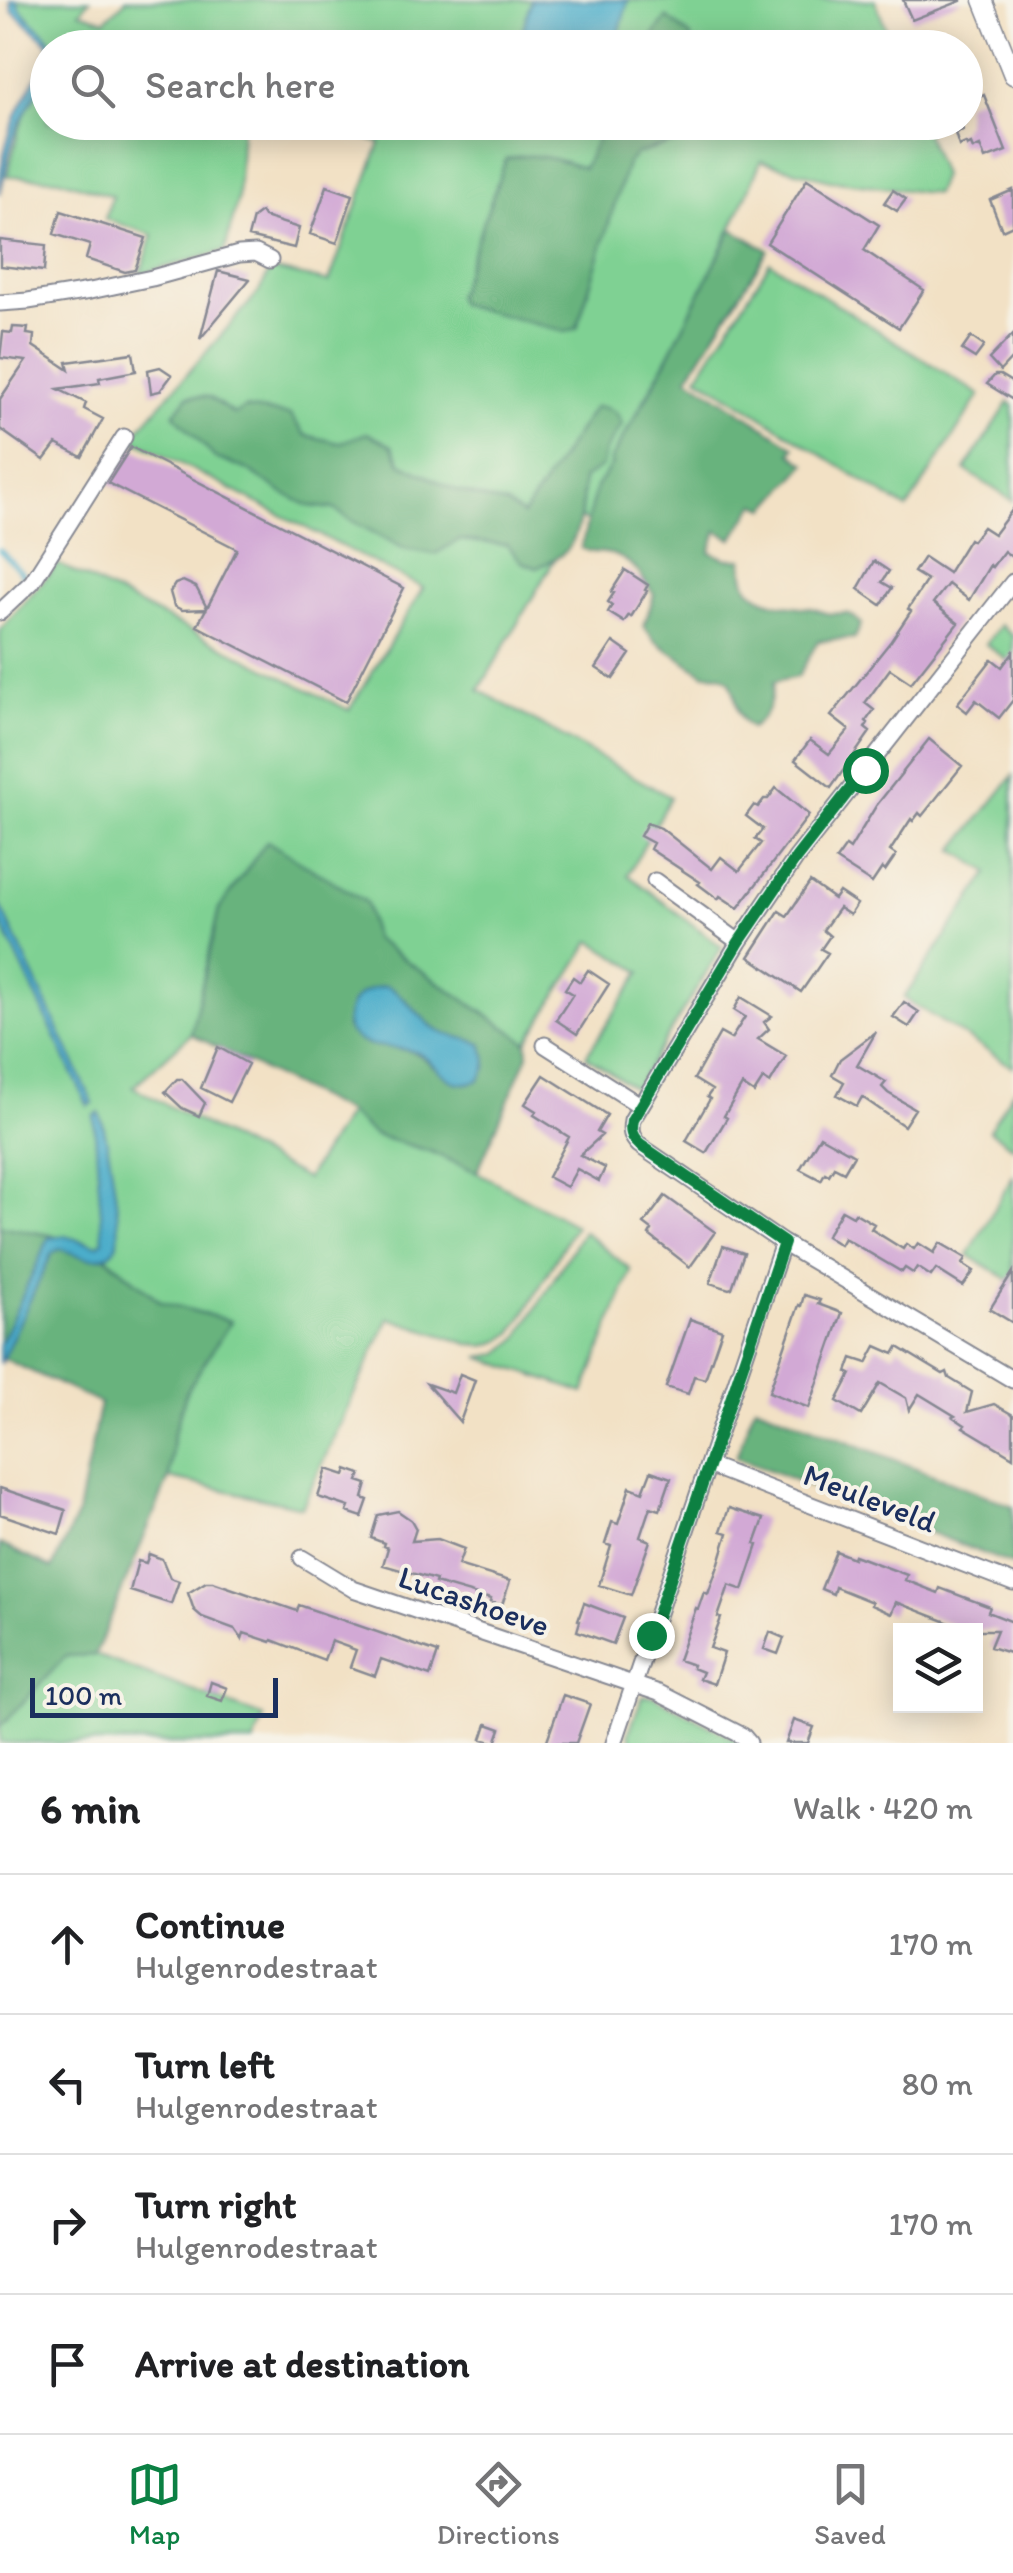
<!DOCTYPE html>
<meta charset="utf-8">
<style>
body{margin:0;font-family:Itim,sans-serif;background:#f2f2f2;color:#202124}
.controls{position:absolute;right:30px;bottom:30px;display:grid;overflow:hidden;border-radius:0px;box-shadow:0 5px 25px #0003}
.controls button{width:90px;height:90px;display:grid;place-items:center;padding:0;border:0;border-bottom:2px solid #e0e0e0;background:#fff;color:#202124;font:50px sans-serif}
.scale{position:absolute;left:30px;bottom:25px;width:248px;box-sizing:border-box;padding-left:10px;border:5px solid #1b2f5e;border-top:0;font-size:28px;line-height:35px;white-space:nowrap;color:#1b2f5e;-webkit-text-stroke:8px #f7f3e8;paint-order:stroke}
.stop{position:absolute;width:30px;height:30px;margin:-22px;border:8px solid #0b8043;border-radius:50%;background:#fff}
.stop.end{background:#0b8043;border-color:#fff;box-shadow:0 2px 10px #0008}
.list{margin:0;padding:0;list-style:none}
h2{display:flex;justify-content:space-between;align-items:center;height:130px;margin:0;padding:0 40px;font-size:42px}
h2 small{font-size:32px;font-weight:400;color:#757577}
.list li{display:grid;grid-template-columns:65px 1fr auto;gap:30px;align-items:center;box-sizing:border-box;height:140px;padding:0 40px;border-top:2px solid #e0e0e0}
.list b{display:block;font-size:38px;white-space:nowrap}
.list p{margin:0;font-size:32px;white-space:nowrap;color:#757577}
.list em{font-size:32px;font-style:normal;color:#757577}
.icon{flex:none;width:55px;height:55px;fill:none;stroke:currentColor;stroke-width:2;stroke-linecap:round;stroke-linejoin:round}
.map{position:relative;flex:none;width:1013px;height:1743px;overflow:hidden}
.search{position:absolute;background:#fff;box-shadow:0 5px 25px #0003;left:30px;right:30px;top:30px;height:110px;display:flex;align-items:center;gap:25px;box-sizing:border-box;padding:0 35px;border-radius:55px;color:#757577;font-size:38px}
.sheet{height:690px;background:#fff}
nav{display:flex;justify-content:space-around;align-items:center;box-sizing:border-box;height:140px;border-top:2px solid #e0e0e0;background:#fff;font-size:28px;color:#757577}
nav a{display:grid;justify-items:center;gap:5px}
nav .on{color:#0b8043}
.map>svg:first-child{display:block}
.green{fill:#7fd193;stroke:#4d8078;stroke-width:2.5}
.forest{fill:#67b37d;stroke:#41716e;stroke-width:2.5;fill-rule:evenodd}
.water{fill:#4badca;stroke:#336e94;stroke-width:2.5}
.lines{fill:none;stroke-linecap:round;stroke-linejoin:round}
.stream{stroke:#4badca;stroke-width:5}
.building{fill:#d2a9d5}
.minor-casing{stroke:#868892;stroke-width:19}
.tertiary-casing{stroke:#868892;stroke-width:21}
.minor{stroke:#fff;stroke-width:15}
.tertiary{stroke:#fff;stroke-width:18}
.route{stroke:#0b8043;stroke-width:12}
.labels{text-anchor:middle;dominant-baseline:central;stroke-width:8;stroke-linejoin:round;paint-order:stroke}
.street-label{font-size:32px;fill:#1b2f5e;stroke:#f7f3e8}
</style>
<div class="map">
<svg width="1013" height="1743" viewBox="0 0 1013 1743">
<rect width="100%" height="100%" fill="#f7f3e8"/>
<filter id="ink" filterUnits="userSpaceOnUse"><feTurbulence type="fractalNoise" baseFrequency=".01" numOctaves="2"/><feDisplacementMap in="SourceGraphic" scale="20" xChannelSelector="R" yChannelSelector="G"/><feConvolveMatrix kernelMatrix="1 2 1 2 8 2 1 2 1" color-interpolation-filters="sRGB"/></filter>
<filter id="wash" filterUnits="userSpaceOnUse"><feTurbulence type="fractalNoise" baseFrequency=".0048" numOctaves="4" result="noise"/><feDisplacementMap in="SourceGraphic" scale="40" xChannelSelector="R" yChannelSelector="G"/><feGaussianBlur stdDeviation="2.25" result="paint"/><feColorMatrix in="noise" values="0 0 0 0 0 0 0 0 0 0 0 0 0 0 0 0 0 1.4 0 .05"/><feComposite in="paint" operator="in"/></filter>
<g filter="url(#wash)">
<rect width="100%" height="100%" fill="#f2e1c5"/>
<!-- green -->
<path class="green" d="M13,0H90L80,12L105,20L126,0H875L893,47L51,48L52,44L12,9Z
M47,60L48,122L242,123L238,198L225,251L140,274L153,235L105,219L112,196L59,179L7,176L19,129Z
M325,123H922L942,175L935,194L830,180L761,161C718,264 666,364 610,461L711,527L680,578L579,517L479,690L670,797L628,875L722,947L635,1089L586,1056L641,972L591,941L527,1042L374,939L219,909L191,1034L133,1087L306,1179L348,1113L374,1135L429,1151L477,1172L575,1225L522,1318L512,1333L500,1341L486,1346L469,1344L389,1318L302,1507L169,1478L173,1436L187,1390L230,1321L161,1302L88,1242L0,1226V630L58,564L349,710L423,588L131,438L258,293L271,269L329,282L380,143Z
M770,262L980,395L907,509L698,376Z
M1009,402L1013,405V501L965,470Z
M1000,625L1013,636V665L986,644Z
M1013,776V1067L904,998L989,872L954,850Z
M1013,1091V1147L989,1130Z
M1013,1176V1283L968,1255Z
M583,1231L631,1270L584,1393L479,1357L499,1354L518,1338Z
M95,1655L264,1717L254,1743H0V1727L66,1656Z
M644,1696H653L744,1743H631L628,1734L641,1700Z"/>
<!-- forest -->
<path class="forest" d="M667,17L691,37V47H645Z
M605,123H691L684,140L636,154L627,164L577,328L566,332L459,304L456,298L506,159C535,151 556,159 583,168Z
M732,229L768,250L688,377L795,447L791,453L806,464L767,508L756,504L732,539L717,531L710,552L727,559H742C744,569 743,583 751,590C766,605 792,606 811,608C816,609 821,612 826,613C843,616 846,607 861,624L855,638L818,641L798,677L774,682C771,702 769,716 751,728C724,710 749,671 704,674L654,640L644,626L654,595C642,576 630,556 605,553C595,552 590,553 581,548L596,487L612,464L610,461L655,383Z
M188,396L209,397L234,414L245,408L290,415L305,435L339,443L367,433L392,446L401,463L458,491L507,505L523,515L594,407C609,407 617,410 622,424L605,451L602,466L583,479C583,502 582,532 566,551C559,558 546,563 537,568L522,562L507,545L459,540L435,554L405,549L350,520L334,509L309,506L281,492L246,469L215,458L174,414Z
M267,841L366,902L374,939L527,1042L528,1055L477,1172L429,1151L374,1135L348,1113L191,1034L219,909ZM382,986C405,990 418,1021 441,1032C453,1039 468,1039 481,1044L432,1066C411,1039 374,1055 346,1028L348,1013Z
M0,1226L88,1242L161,1302L231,1321L187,1390L173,1436L169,1478L95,1655L66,1656L0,1727V1544L52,1568L78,1514L100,1403L0,1357Z
M755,1405L1013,1506V1565L736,1457Z"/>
<!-- water -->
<path class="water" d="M10,0H17C23,21 47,28 54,47H48V43L12,11Z
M531,0H628L620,30L612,47H564L558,43L544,47H518Z
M47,51C48,83 32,97 19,124C9,145 6,171 0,194C0,165 5,143 16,116C25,93 41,74 47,51Z
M0,904L93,1103L88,1106L0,920Z
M386,986C402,992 419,1017 435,1029C449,1038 467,1037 481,1044C489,1059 489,1067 479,1080C446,1093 441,1065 418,1053C398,1044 366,1052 350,1033C346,1028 346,1024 347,1018C349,997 367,988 386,986Z
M99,1113C107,1130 123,1230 117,1245C116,1249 110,1254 106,1256C93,1262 73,1253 60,1249L52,1253L0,1364V1345L49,1238L64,1236L97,1245L103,1241L94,1116Z"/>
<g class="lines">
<!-- stream -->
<path class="stream" d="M0,550L24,575L18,585"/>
</g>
<g id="blocks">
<!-- building -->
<path class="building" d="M903,0H961V1L912,20Z
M984,95L1006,151L985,159L980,146L973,149L971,144L967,146L966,143L959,146L955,133L963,130L962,126L966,124V103Z
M807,179L879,225L864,250L924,290L899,328L767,243Z
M327,186L353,195L337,243L310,234Z
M893,190L906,199L897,211L884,203Z
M1013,190V225L1002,230L990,200Z
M61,211L146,238L135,270L125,272L86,259L90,245L54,234Z
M261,212L264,217L299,228L294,248L248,237L253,218Z
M0,240L46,245L44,271L0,266Z
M218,271L250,279L200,339Z
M13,327L28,328L27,334L34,335L33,346L69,370L67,362L133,353L136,371L99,378L100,383L58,389L86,403L84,409L103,419L82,457L56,444L44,460L0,429V399L26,361L0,358L3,332L12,333Z
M1013,334V357L1000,371L989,359Z
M971,337L984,346L975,358L962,350Z
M160,367L172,375L160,391L151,393L148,370Z
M995,375H1000L1013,383V400L987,384Z
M131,447L404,588L346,702L197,626L206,609L182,610L174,606L170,592L175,584L183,581L196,587L207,608L237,549L108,483Z
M1013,509V558L1004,551L992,567L990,565L969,600L948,584L933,603L958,623L911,683L890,669L865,703L874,710L866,721L868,723L865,728L870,732L831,788L795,760L810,740L829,754L849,730L831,716L891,641L911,611L908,609L927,580L914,572L924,557L948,573L969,539L972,541L983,527L994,534Z
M874,561L889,571L882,582L892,588L881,605L858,589Z
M625,570L648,585L645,590L647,591L631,617L629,615L624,622L608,612L612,605L608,602L614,593L611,592Z
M613,642L630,654L613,679L596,668Z
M1013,652V700L999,718L976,700L967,712L957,704L992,659L1002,667Z
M929,739L962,766L922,816L919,813L913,821L911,819L890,851L896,855L885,871L882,868L872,883L836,860L846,846L850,849L876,806Z
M776,788L809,815L738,908L720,896L718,899L698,884L700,882L650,849L653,843L640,836L647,823L661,828L712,869L721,857L739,871L761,843L755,839L763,829L746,816L754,805L758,807L764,799H768Z
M810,882L834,899L839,892L857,904L850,915L839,908L823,930L830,936L821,949L828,953L801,992L749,957L779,911L787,916Z
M588,970L609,984L577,1034L556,1020L573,994L565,989L573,977L580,982Z
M741,997L772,1016L764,1022L769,1029L758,1039L786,1056L770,1083L763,1079L754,1093L742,1085L724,1116L727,1118L706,1153L686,1141L710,1099L707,1097L712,1090L694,1079L720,1033L731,1039L745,1017L734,1010Z
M904,1002L919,1012L909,1027L893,1017Z
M876,1032L857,1065L886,1082L882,1087L888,1093L915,1109L904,1126L862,1097L857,1106L837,1095L844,1082L832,1075L840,1059Z
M218,1047L248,1064L229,1102L201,1088Z
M544,1075L607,1115L597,1132L602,1135L580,1155L605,1168L599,1181L577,1169L567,1187L548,1177L569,1137L534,1115L536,1111L525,1104Z
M177,1079H182L205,1103L199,1116L182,1108L165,1092Z
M820,1136L854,1155L844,1172L834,1167L829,1175L825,1173L821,1180L800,1169Z
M665,1196L715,1232L690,1267L649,1235L652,1230L644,1224Z
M842,1210L853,1216L855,1213L874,1224L871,1229L903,1249L906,1244L914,1249L918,1243L934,1253L940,1243L966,1258L963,1264L974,1271L963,1286L936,1269L931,1276L917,1267L913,1273L905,1268L902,1272L844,1238L840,1245L826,1236Z
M723,1246L744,1253L732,1288L729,1289L710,1283Z
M1013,1272V1323L990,1309Z
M804,1295L820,1300L818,1304L842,1313L809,1408L769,1392L799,1305L801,1306Z
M690,1319L722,1330L705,1379L694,1376L688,1394L666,1387Z
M876,1346L894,1354L898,1347L943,1374L947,1372L949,1378L972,1392L967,1412L994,1404L1013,1415V1457L963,1427L965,1425L953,1417L955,1416L919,1394L909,1410L906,1398L880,1383L861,1415L837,1401L851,1374L847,1372L852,1358L867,1363Z
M460,1374L475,1380L460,1422L427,1384L453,1393Z
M327,1469L345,1475L347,1469L361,1474L358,1481L367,1484L363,1498L368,1500L362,1517L347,1512L349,1507L318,1497Z
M651,1471L671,1478L660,1510L650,1507L640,1537L650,1541L631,1595L599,1585L611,1546L605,1544L612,1522L618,1524L630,1487L643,1492Z
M0,1488L66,1510L59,1534L0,1514Z
M729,1508L764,1519L755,1544L758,1545L743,1590L729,1585L718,1617L721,1618L710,1648L724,1653L714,1684L699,1679L702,1672L692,1668L693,1665L678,1660L696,1608L698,1609L704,1592L708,1594L718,1566L728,1533L721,1531Z
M398,1511L411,1520L416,1529L412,1541L438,1539L464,1549L458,1565L510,1581L502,1605L490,1602L491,1599L435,1583L436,1580L383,1565L388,1548L383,1546L384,1543L371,1538L378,1515Z
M836,1551L853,1558L854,1555L907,1575L905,1580L938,1593L940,1588L990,1607L988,1612L1013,1622V1654L990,1647L997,1630H949L952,1624L896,1602L891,1614L871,1605L872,1602L835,1587L833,1594L821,1589Z
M149,1554L162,1559L170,1578L179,1581L171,1604L130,1591L138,1561L146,1563Z
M206,1582H213L297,1611L299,1605L438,1653L430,1676L381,1659L375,1676L350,1667L356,1650L331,1641L324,1660L272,1640L271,1642L244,1633L242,1639L235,1629L202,1617L194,1610L188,1593Z
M584,1603L623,1618L613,1644L577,1631L580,1621L578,1620Z
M770,1632L784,1638L778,1654L764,1649Z
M211,1682L227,1688L222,1701L207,1696Z
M563,1695L590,1704L576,1743H546Z
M794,1720L814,1727L808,1743H786Z
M487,1724L501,1729L496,1743L482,1739Z"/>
</g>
</g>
<g filter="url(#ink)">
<use href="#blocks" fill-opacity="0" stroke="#868892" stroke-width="2.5"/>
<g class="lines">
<!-- minor casing -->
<g class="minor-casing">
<path id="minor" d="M0,303L28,301L90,291L152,278L239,254L256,253L270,260
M0,612L32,582L124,437
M655,881L739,942
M545,1045L639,1105
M783,1243L1013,1380
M708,1465L1013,1583
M302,1558L353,1589L659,1693L743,1736L749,1743
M614,1743L783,1243L639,1145C631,1137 630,1131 632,1120L739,942L796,858L1013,582"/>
</g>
<!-- tertiary casing -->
<g class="tertiary-casing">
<path id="tertiary" d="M983,0L1013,75"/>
</g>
<!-- minor -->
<use href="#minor" class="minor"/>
<!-- tertiary -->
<use href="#tertiary" class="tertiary"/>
</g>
</g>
<g class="lines" filter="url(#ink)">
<!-- route -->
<path class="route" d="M651,1635L784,1243L640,1145C631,1137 630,1131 632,1120L739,942L796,858L865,770"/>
</g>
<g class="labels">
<!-- street labels -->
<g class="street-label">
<text transform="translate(870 1498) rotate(21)">Meuleveld</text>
<text transform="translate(474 1601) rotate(19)">Lucashoeve</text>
</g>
</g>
</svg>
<div class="controls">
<button><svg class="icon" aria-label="layers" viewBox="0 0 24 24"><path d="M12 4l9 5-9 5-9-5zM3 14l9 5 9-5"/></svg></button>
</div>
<div class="scale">100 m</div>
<div class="stop" style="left:865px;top:770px"></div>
<div class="stop end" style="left:651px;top:1635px"></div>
<div class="search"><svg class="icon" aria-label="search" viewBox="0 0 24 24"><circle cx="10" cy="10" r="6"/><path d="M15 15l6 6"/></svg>Search here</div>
</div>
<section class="sheet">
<h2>6 min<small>Walk · 420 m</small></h2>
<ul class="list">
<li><svg class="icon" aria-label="ahead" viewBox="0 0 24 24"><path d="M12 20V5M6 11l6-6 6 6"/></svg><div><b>Continue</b><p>Hulgenrodestraat</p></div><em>170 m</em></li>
<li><svg class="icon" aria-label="left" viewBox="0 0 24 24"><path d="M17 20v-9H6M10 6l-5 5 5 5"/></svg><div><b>Turn left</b><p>Hulgenrodestraat</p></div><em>80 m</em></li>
<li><svg class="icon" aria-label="right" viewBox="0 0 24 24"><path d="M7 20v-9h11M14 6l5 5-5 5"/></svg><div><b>Turn right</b><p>Hulgenrodestraat</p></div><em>170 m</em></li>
<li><svg class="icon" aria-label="arrive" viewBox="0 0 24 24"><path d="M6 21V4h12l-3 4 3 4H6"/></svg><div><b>Arrive at destination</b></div></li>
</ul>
</section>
<nav>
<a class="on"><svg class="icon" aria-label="map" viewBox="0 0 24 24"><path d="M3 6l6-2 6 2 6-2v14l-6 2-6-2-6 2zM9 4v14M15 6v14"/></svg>Map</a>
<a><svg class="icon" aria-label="directions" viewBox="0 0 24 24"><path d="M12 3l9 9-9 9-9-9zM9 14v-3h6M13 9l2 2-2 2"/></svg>Directions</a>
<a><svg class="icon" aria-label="saved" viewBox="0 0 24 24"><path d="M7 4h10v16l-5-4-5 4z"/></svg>Saved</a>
</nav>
